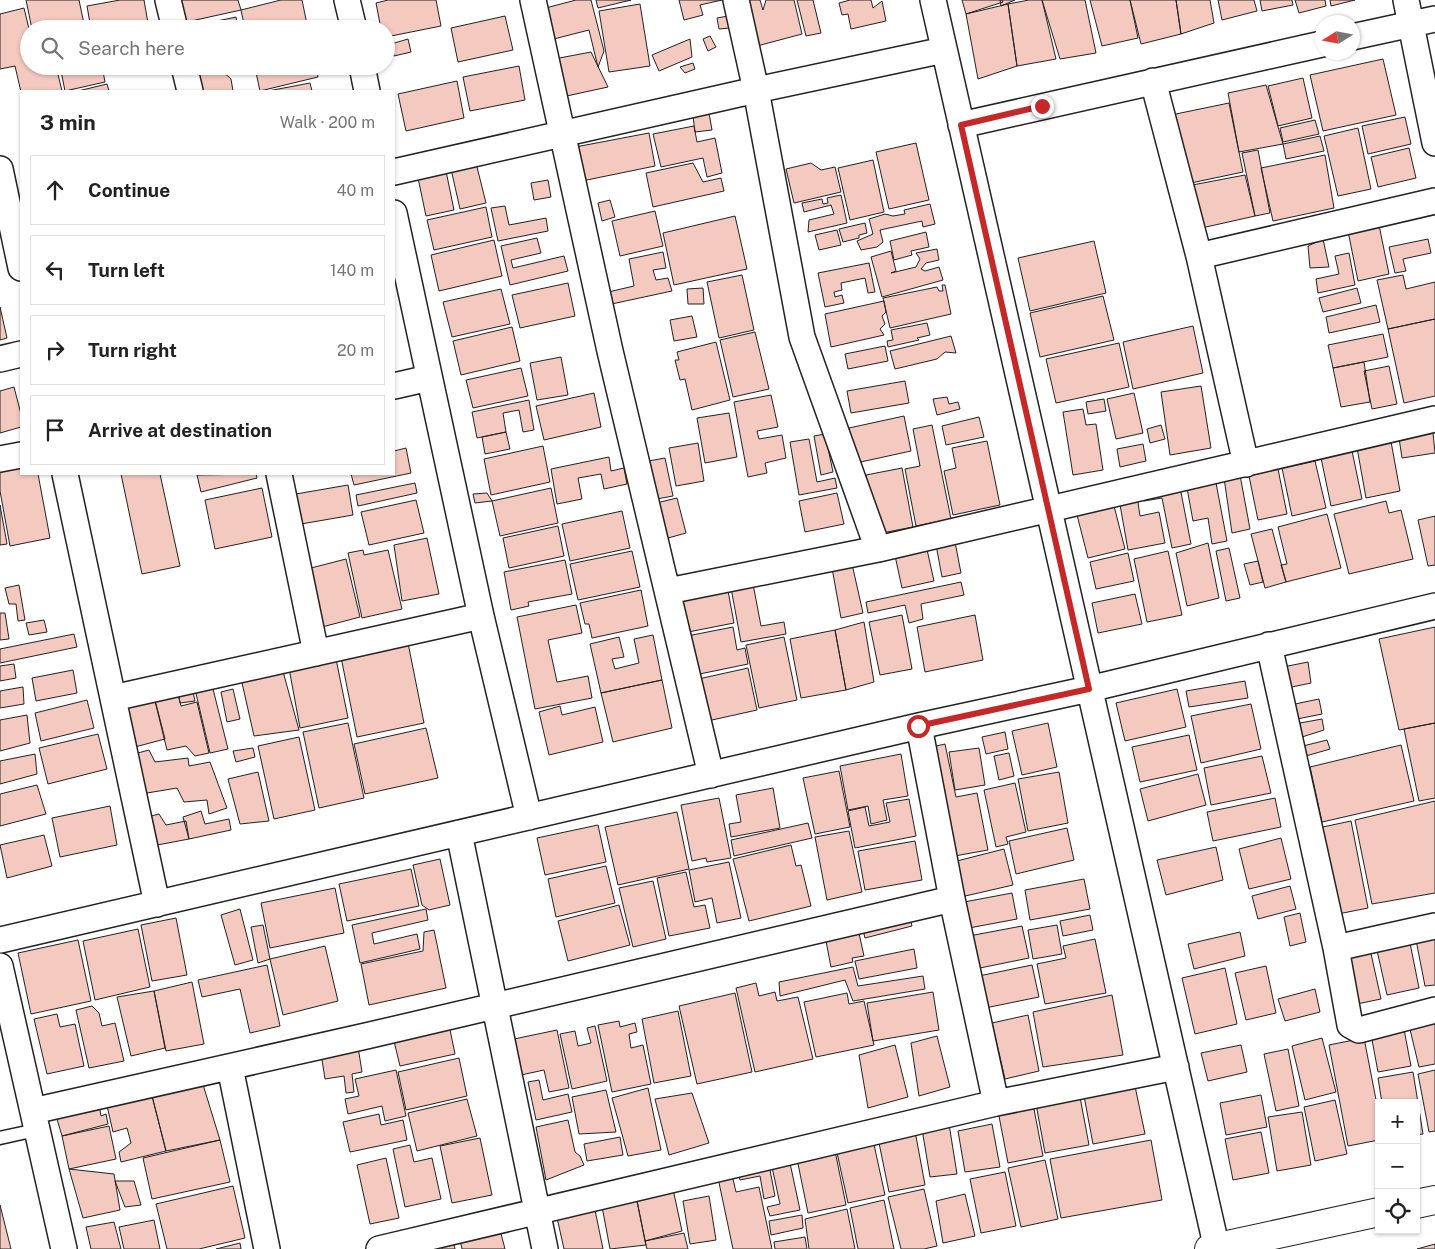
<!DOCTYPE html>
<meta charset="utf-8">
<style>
body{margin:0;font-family:"Public Sans",sans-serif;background:#f2f2f2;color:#222}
.controls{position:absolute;right:15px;bottom:15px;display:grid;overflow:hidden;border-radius:0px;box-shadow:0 1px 4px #0004}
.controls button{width:45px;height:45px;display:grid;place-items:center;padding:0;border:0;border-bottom:1px solid #e0e0e0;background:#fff;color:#222;font:25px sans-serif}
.compass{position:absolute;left:1315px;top:15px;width:45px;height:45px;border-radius:50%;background:#fff;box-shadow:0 1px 4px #0004;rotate:259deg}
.stop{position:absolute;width:15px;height:15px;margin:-11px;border:4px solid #c62828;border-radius:50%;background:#fff}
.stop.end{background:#c62828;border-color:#fff;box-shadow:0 1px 5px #0008}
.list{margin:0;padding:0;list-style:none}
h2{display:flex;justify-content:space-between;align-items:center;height:65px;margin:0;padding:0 20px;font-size:21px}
h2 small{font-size:16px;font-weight:400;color:#767676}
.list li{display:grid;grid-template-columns:32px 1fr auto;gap:15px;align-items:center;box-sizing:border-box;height:70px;margin:0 10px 10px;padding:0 10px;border:1px solid #e0e0e0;border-radius:0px}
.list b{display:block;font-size:19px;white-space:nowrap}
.list em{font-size:16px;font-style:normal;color:#767676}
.icon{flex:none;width:28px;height:28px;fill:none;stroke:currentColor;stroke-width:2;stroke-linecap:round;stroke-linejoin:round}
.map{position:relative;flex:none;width:1435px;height:1249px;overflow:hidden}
.search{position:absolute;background:#fff;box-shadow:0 1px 4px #0004;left:20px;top:20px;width:375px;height:55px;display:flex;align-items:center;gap:12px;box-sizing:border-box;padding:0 18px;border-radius:28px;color:#767676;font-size:19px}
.panel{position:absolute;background:#fff;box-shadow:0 1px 4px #0004;left:20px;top:90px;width:375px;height:385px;border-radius:0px}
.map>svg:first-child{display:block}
.building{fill:#f3c9c0;stroke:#222}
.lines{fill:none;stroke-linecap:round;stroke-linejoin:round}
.service-casing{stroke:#222;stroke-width:15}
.minor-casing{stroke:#222;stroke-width:28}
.trunk-casing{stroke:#222;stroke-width:30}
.service{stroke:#fff;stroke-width:12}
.minor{stroke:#fff;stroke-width:25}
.trunk{stroke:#fff;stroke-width:28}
.route{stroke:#c62828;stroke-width:6}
</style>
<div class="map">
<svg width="1435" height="1249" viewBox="0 0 1435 1249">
<rect width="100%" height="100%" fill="#fff"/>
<!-- building -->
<path class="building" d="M26,0H79L84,24L62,29H32Z
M120,0H144L149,29H91L87,6Z
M177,0H238L241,10L182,23Z
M281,0H302L308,29H245L241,10Z
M388,0H436L441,26L386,37V29H381L376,3Z
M576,0H591L604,51L598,67L589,30L550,40L542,9Z
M596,0H631L598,8Z
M679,0H722L700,5L703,15L684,20Z
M746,0H760L763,10L766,0H794L802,34L757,46Z
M797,0H813L821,33L806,36Z
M850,0H871L873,8L882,1L886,21L851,29L848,14L842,15L839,3Z
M962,0H1002L1003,2L966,14Z
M1000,0H1015L1001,6Z
M1029,0H1042L1056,59L1017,66L1008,4Z
M1042,0H1085L1096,53L1060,59Z
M1090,0H1130L1138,38L1102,46Z
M1130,0H1176L1181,34L1141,44Z
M1176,0H1210L1214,23L1181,34Z
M1218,0H1254L1257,11L1222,20Z
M1260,0H1292L1293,5L1262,11Z
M1295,0H1325L1326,6L1299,13Z
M1330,0H1355L1331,6Z
M640,4L650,66L609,72L599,11Z
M1008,4L1017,66L978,79L966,14Z
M24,8L29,29V66H56L62,91L21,92L15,66L0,69V14Z
M505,16L513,50L458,62L451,28Z
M728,16L730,28L719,29L717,18Z
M236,17L238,29H184V28Z
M710,36L716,47L708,51L703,39Z
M408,39L411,52L394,56L391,44Z
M690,39L692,57L659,71L652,55Z
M591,52L608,87L562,97L554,59Z
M1383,59L1396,115L1323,131L1310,75Z
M693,63L695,69L685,73L680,67Z
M60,66H102L105,82L65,91Z
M236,66H277L279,73L316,66L318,77L260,91L255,68L234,73Z
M519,66L525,100L470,111L463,77Z
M219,68L231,79L233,91H198L194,72Z
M1303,78L1312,118L1278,126L1268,86Z
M457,81L464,118L406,131L398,94Z
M310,83L312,91H268Z
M107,84L109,91H78Z
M1266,85L1283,144L1239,152L1228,93Z
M1229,103L1243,172L1186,184L1171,115Z
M709,113L712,130L695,132L693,116Z
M1405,117L1411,144L1368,154L1362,126Z
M1315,120L1319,134L1283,142L1280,128Z
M694,126L697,142L715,138L722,173L707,177L703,158L661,167L653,134Z
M1358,128L1371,189L1338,196L1324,136Z
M649,133L655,166L577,182L570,148Z
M1320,136L1324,151L1286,159L1283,144Z
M916,143L929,200L889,209L876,152Z
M1409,148L1416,178L1378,187L1371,157Z
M1258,150L1270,213L1255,216L1242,153Z
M1325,155L1334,208L1273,221L1261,168Z
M873,160L884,212L850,220L838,168Z
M476,163L486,203L460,209L451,169Z
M693,163L703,182L721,178L724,191L653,207L646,173Z
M811,163L821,170L835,167L841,192L794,203L786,169Z
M446,171L454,210L426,216L418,178Z
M1245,175L1255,216L1197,229L1187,186Z
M548,180L551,197L534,200L531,183Z
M841,195L847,223L808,232L809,220L834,214L831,205L804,212L802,203L822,199L823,204L828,203L827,198Z
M610,200L615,217L602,221L598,203Z
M930,204L935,224L923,227L922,221L880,230L883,242L877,247L861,250L857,241L873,234L869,219L885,214L893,216L905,214L904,210Z
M505,206L509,225L546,218L548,231L498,241L491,208Z
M486,207L492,237L434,250L427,220Z
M655,211L663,246L620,256L612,221Z
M735,216L747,269L674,285L663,233Z
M865,223L867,233L859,235V238L843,242L839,229Z
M1379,225L1389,274L1358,281L1348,231Z
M837,230L841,245L819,250L815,235Z
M926,232L929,247L911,251L912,255L894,260L890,241Z
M537,238L541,253L511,260L513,268L564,256L568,271L510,285L501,246Z
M1323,239L1329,267L1310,268L1308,246Z
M1428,239L1431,253L1403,259L1406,271L1395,273L1389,247Z
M494,240L502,276L439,291L431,255Z
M1094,241L1106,293L1030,311L1018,258Z
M937,249L939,260L926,263L921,269L925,271L939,267L943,280L882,297L871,257L891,251L896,271L891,273L916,267L920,259L916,253Z
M663,252L666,268L653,270L656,280L668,278L672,291L607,305L604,293L634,286L629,259Z
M1349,253L1355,285L1318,293L1316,279L1339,274L1335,256Z
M869,263L875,292L868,293L865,278L841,283L842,290L834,292L835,297L842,295L844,303L825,307L818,273Z
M742,275L754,330L719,338L707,282Z
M1403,275L1406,289L1435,282V319L1388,329L1377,280Z
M568,283L575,316L520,328L512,295Z
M942,285H945L951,314L890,328L883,298L937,287L939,291H943Z
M703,288L704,304H688L687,289Z
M1357,288L1361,303L1323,312L1319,298Z
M501,289L510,324L452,337L443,302Z
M1103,296L1114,340L1040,357L1030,313Z
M884,301L886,312L882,316L885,324L880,329L884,335L831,347L825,314Z
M1376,305L1380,322L1329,333L1326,317Z
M0,307L7,338L0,340Z
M692,316L697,337L674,341L670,320Z
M1435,319V396L1404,403L1388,329Z
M927,323L930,335L917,338L919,340L888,347L887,341L893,340L891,330Z
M1193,326L1203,373L1133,389L1123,342Z
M512,327L520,361L461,375L453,341Z
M755,332L769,389L733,397L720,340Z
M1383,334L1388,357L1333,368L1328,345Z
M951,336L956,353L945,352L937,359L895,369L890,351Z
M716,342L730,400L692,410L685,379L680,380L675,360H679L677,352Z
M1119,343L1129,387L1056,403L1046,359Z
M885,346L888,361L848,369L845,354Z
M561,357L568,395L537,400L530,363Z
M1364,362L1370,402L1341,407L1333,368Z
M1389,366L1397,404L1372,409L1364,371Z
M521,368L528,396L473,408L466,380Z
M905,381L909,403L851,413L847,391Z
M1201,386L1211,448L1170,455L1161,392Z
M14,387L21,414V427L0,433V391Z
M594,393L601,427L544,440L536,406Z
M1134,393L1143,433L1116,439L1107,399Z
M771,395L778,427L757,431L759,439L782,435L786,458L765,463L767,473L748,477L734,402Z
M947,397L949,404L958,402L960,409L937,415L933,399Z
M1104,399L1106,411L1088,414L1086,402Z
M529,400L534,430L523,432L519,410L503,413L506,432L477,438L472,412Z
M1083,409L1086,425L1096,424L1103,470L1073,475L1063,412Z
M729,413L737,457L705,463L697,418Z
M904,416L911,451L856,463L849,428Z
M979,417L984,437L946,445L942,426Z
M932,425L951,519L916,526L905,469L920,466L913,429Z
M1161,425L1165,439L1150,443L1147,429Z
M506,432L510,449L485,454L482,437Z
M1433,433L1435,453L1402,458L1399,438Z
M825,434L833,472L821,475L814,436Z
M1390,436L1400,491L1366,498L1356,442Z
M809,439L817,482L835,478L837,488L799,495L790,442Z
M987,441L1000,505L953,515L944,471L956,468L952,448Z
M698,443L704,481L676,486L669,448Z
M1143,444L1146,461L1120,467L1117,449Z
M543,446L550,482L491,495L484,459Z
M1351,446L1362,499L1331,506L1320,453Z
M406,448L411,473L354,485L351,474H394V451Z
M609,457L611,471L624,468L627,484L604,489L601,474L578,478L582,499L557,504L551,469Z
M665,458L673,496L651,500L643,462Z
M1315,461L1326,508L1292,516L1282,468Z
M21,462V474H38L50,538L10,546L0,491V466Z
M902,468L913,527L877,534L866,475Z
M1278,469L1287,514L1258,520L1249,476Z
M121,474H160L180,566L142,574Z
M256,474L257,478L201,492L197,475Z
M1240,475L1250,529L1232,533L1224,478Z
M1179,482L1191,544L1172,548L1162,498L1144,501L1142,489Z
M415,483L417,493L358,506L356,495Z
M1216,483L1227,541L1212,544L1208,518L1193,521L1187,488Z
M348,485L353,515L301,524L296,494Z
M262,488L272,537L215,549L205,500Z
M551,488L558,523L500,536L492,501Z
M487,493L492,501L475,503L473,494Z
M837,493L844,524L805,532L799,501Z
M1137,496L1140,516L1159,512L1165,543L1128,550L1119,499Z
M677,498L686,533L661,540L652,504Z
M416,500L424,533L369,545L361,512Z
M1386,501L1389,513L1401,510L1413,559L1349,574L1334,514Z
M1113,502L1125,549L1088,558L1076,511Z
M0,505L7,544L0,545Z
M622,511L630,548L570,561L562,524Z
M1327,514L1341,568L1286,582L1281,565L1287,564L1278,527Z
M1435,516V565L1428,566L1418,520Z
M558,526L564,556L509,568L503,538Z
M1272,529L1286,582L1265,588L1251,534Z
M427,538L439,594L402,601L394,545Z
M955,542L961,573L942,577L936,545Z
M1208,543L1219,598L1187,606L1176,553Z
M926,545L934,581L902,588L894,551Z
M1229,548L1240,598L1226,601L1216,551Z
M363,550L364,555L388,550L402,609L362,618L348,553Z
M632,551L640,587L578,600L570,564Z
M1168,551L1182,615L1147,622L1134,559Z
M1128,553L1134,581L1096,589L1090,562Z
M346,559L360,617L322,627L307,569Z
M565,560L572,594L528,602L529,606L511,610L504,572Z
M1258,561L1263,582L1250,585L1244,564Z
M852,564L863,613L841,618L832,568Z
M961,582L964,595L921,604L923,619L909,623L905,605L868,613L866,602Z
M753,584L761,626L784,622L786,634L741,642L731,588Z
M19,585L25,620L18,621L16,604H9L5,588Z
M641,590L648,626L592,638L589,624H585L580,603Z
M728,591L734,623L683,633L676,602Z
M1135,594L1142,624L1098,633L1092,603Z
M576,605L582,633L548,640L557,682L588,676L592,698L535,709L517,617Z
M0,613H5L9,639L0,640Z
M902,615L912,669L880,675L869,622Z
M975,615L983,660L925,672L917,627Z
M44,620L47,632L29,635L26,623Z
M864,622L874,682L846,690L835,630Z
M733,627L737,650L745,648L748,664L690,676L682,637Z
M1435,627V723L1399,730L1379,639Z
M835,630L846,690L801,698L790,639Z
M74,634L77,647L0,663V649Z
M653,635L662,680L601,693L590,644L619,637L624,657L612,659L615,669L639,663L634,639Z
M784,637L797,700L759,708L746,645Z
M408,643L424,723L357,737L341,657Z
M336,659L348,718L300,728L289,668Z
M1308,662L1311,683L1287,688L1283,667Z
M14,664L16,678L0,681V666Z
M281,664L299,730L254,736L240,674Z
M748,668L757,710L703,722L694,680Z
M73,670L77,693L36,701L32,678Z
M662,680L672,728L613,742L601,693Z
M211,681L228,749L210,753L194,685Z
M1245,681L1248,698L1189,707L1186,691Z
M23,687L24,704L0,708V691Z
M176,687L181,706L197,702L209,753L195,756L186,746L167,750L153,693Z
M192,687L195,701L180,703L178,690Z
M233,689L240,719L227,722L221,692Z
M1177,689L1186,727L1125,741L1116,703Z
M154,696L165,739L131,748L123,703Z
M1319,699L1322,714L1297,719L1295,704Z
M87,700L94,728L41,741L35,713Z
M1251,704L1261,749L1201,763L1191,716Z
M560,706L562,715L595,707L603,742L549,755L539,712Z
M27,715L30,743L0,751V720Z
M1322,719L1324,730L1302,737L1300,723Z
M348,723L364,798L319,808L303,732Z
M1048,723L1057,767L1022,775L1012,731Z
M1435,723V798L1419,801L1404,729Z
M426,728L438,778L365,794L354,744Z
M1005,732L1008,749L986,754L982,737Z
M98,734L107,769L48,784L39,748Z
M1189,735L1197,770L1140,782L1132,747Z
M299,737L315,810L274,819L258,746Z
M1327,740L1330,749L1306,756L1303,746Z
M945,744L956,797L977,793L988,850L949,857L928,748Z
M1401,745L1414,801L1322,822L1310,767Z
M253,748L255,757L236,762L233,751Z
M979,748L985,785L955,790L949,752Z
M149,750L155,762L188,758L189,766L210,762L227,808L209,814L207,800L184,802L177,788L141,794L134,754Z
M1009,753L1014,776L999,780L994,756Z
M35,754L37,774L0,784V761Z
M901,754L908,796L883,800L887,820L871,824L868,806L848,810L840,766Z
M1262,756L1271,793L1211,805L1204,768Z
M839,771L850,827L815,834L803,778Z
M258,772L269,821L240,824L228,779Z
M1059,772L1068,823L1028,831L1018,779Z
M1198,774L1206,805L1148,821L1140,789Z
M1015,783L1026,832L1006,837L1008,844L996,847L984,790Z
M37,785L46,814L0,826V794Z
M773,788L780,828L731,837L729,824L741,822L736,795Z
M719,798L731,858L707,862L706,858L692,861L681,805Z
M1275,798L1281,827L1213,841L1207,812Z
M909,799L916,836L855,848L848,811L865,807L869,826L890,822L886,803Z
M1435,801V893L1372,904L1355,820Z
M110,806L117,845L60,857L52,818Z
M201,811L205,824L229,819L231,830L189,839L183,817Z
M677,812L689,869L618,885L605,827Z
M159,814L166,825L186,821L189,839L152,846L147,817Z
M1351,821L1368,908L1333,915L1318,828Z
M808,823L812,838L734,856L731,840Z
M598,825L606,862L545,875L537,838Z
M1067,828L1074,860L1016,874L1009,841Z
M849,831L862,892L827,900L815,837Z
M44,835L52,866L7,878L0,845Z
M1281,838L1291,879L1249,889L1239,849Z
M915,841L922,880L865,890L858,851Z
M791,845L796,866L801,865L811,906L749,921L733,859Z
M1216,847L1223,880L1166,895L1157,860Z
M1004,849L1013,885L961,897L953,862Z
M440,859L450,905L429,910L422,905L413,865Z
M729,862L741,918L717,923L712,898L695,902L689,870Z
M606,866L615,903L556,917L548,879Z
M411,869L419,906L347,921L339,884Z
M686,872L694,907L705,905L710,928L669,936L657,878Z
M1084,879L1090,909L1030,920L1025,890Z
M653,881L666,939L633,947L619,888Z
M1290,886L1296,909L1258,919L1252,896Z
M335,888L344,933L270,948L261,903Z
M1012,893L1017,919L969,928L964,902Z
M619,905L630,945L568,961L558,921Z
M240,909L253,960L235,965L221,915Z
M426,909L428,920L372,933L374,944L417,934L420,949L360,963L352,925Z
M1300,913L1306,942L1290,946L1284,917Z
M909,914L912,926L865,938L862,926Z
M1090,915L1093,930L1063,936L1060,921Z
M176,918L187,975L152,981L141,925Z
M857,924L864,956L852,958L853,962L831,967L824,931Z
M263,925L270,959L258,963L251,927Z
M1057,925L1062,954L1033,959L1028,930Z
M1022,926L1029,958L975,969L969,936Z
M138,929L150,987L95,1000L83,941Z
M434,930L446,988L369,1005L361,964L423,951L424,932Z
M1435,931V985L1425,986L1415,935Z
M1240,932L1245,956L1194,969L1188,944Z
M1409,938L1419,988L1387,995L1376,946Z
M1095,939L1106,993L1045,1004L1037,964L1066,958L1063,946Z
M78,940L91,1001L31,1014L18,953Z
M325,946L338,1001L283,1015L270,959Z
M914,949L917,968L859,979L855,961Z
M1370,949L1381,999L1352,1005L1341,955Z
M267,965L280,1026L250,1033L240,989L202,997L198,980Z
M1032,965L1039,997L980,1009L974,977Z
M1266,966L1276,1013L1246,1020L1235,973Z
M853,967L858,986L923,976L925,989L853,1001L845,980L780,996L779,982Z
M1225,968L1237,1024L1195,1034L1182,978Z
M192,982L204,1044L166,1051L154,991Z
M756,983L759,996L775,992L777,1001L798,997L813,1059L755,1072L736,988Z
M1315,989L1320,1012L1285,1021L1278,999Z
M154,991L165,1048L131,1056L117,997Z
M933,992L939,1030L873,1041L867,1003Z
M735,993L752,1072L697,1084L679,1006Z
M847,993L849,1004L864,1001L874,1045L816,1057L804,1002Z
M1112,995L1123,1055L1043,1067L1033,1012Z
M92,1006L99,1013L102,1026L115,1023L124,1061L89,1068L76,1010Z
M678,1011L691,1076L654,1083L642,1019Z
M57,1014L60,1027L75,1024L84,1066L47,1074L34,1019Z
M1028,1015L1039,1071L1005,1079L992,1023Z
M1435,1015V1064L1419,1067L1408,1021Z
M448,1020L455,1054L400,1066L392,1033Z
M619,1021L620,1027L635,1023L637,1032L629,1034L631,1048L643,1045L651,1084L612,1092L598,1025Z
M1403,1024L1411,1066L1378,1072L1370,1029Z
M595,1026L607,1081L572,1089L560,1034L575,1031L578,1046L591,1043L587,1028Z
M355,1028L362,1072L352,1074L354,1092L346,1093L344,1076L325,1079L318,1034Z
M557,1030L569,1088L549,1092L544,1070L521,1075L514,1039Z
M937,1036L950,1087L919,1096L911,1043Z
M1322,1038L1336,1092L1305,1100L1292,1046Z
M1364,1038L1379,1115V1140L1348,1146L1329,1045Z
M895,1045L908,1097L868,1108L859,1055Z
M1241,1045L1247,1072L1208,1081L1201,1053Z
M1288,1049L1299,1106L1276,1111L1264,1054Z
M459,1058L467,1096L406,1110L398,1072Z
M396,1070L406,1116L385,1121L382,1106L348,1114L345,1099L359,1096L355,1079Z
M1435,1070V1131L1429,1132L1418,1074Z
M1413,1072L1423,1134L1416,1135V1103H1382L1378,1078Z
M201,1078L220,1140L166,1151L151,1092Z
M539,1080L543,1100L568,1094L572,1112L536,1120L528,1082Z
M1135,1086L1145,1134L1093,1144L1084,1096Z
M648,1088L661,1150L628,1156L612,1098Z
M606,1090L616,1132L579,1134L572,1097Z
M151,1092L166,1151L121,1162L119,1152L131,1143L127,1128L113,1132L105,1097Z
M692,1093L709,1143L669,1155L655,1099Z
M1261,1095L1267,1127L1226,1135L1220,1103Z
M1080,1097L1089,1145L1045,1153L1036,1104Z
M98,1099L101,1116L106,1114L108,1124L62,1136L54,1109Z
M467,1099L477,1136L417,1151L408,1113Z
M1335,1100L1347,1154L1315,1161L1304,1107Z
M1033,1104L1043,1156L1008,1163L998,1111Z
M1302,1112L1311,1165L1277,1171L1268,1117Z
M379,1114L381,1125L403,1120L407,1140L350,1152L343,1122Z
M568,1120L575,1152L580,1156L584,1165L546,1180L536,1127Z
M949,1124L957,1174L930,1177L922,1129Z
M992,1124L1000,1167L965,1172L958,1131Z
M109,1126L116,1159L69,1169L62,1136Z
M915,1131L925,1185L889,1192L878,1138Z
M1261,1132L1269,1173L1233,1180L1225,1139Z
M620,1137L623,1155L587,1161L584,1144Z
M480,1138L492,1195L452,1203L440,1146Z
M220,1140L230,1182L152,1199L143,1158Z
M873,1140L885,1195L848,1203L836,1148Z
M1151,1140L1162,1200L1061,1218L1050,1159Z
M410,1145L414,1162L432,1158L441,1199L405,1207L393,1149Z
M834,1146L846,1205L808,1213L796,1154Z
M386,1158L399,1218L370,1224L357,1165Z
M1045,1160L1058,1219L1021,1227L1008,1168Z
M790,1163L800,1210L770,1216L767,1207L780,1204L772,1167Z
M769,1165L775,1196L764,1199L760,1176L740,1180L738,1171Z
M69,1169L114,1174L120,1210L83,1218Z
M1005,1172L1016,1226L981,1233L970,1179Z
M732,1175L736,1192L759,1187L772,1249H733L718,1178Z
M115,1181H134L141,1205L125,1207Z
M233,1186L245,1238L199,1249H167L156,1204Z
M673,1189L682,1231L645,1241L636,1196Z
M924,1189L937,1246L924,1249H901L888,1197Z
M965,1194L975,1236L943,1243L936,1201Z
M636,1196L646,1245L610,1249L601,1201Z
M709,1196L716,1240L690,1244L683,1201Z
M884,1200L894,1249H858L850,1208Z
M0,1205L11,1249H0Z
M594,1205L603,1249H564L556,1213Z
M847,1209L855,1249H809L805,1219Z
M802,1215L803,1228L771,1235L769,1221Z
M154,1220L160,1249H124L119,1227Z
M114,1222L121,1249H91L86,1227Z
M499,1226L505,1249H462L459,1235Z
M684,1233L688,1249H647L645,1241Z
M452,1236L455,1249H442L441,1244Z
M805,1237L807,1249H775L774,1242Z
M240,1243L241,1249H216Z
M1435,1244V1249H1417Z"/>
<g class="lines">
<!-- service casing -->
<g class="service-casing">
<path id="service" d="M0,1138L36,1130"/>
</g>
<!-- minor casing -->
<g class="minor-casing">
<path id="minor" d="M168,0L175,29
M347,0L354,29
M533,0L610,351L711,775
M736,0L756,90L802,337L878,549
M933,0L1217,1249
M1406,0L1435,143
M1352,37L1435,19
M184,66L190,91
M362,66L367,91
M1153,81L1199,256L1246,464
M961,125L1322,44
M0,169L21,268
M394,172L756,90L944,50
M394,213L481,616L529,817
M1199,256L1435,201
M0,359L21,354
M394,386L429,378
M0,459L21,455
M65,474L157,904
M279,474L316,653
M668,591L878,549L1435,419
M1269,645L1336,948L1350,1025L1359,1030L1435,1010
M113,698L481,616
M919,726L952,899L996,1103
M459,833L545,1249
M0,940L919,726L1089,689L1435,606
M1336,948L1435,926
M0,966L64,1249
M230,1067L267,1249
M33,1111L366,1036L952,899
M379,1249L996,1103L1176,1067"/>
</g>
<!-- trunk casing -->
<g class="trunk-casing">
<path id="trunk" d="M1416,1204L1435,1200
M1209,1249L1379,1212"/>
</g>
<!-- service -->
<use href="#service" class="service"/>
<!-- minor -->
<use href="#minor" class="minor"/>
<!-- trunk -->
<use href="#trunk" class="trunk"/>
</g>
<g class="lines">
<!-- route -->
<path class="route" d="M918,726L1089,689L961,125L1042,106"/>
</g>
</svg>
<div class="controls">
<button>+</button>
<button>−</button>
<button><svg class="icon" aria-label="locate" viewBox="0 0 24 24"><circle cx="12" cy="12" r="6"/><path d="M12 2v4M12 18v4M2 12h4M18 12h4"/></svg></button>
</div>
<svg class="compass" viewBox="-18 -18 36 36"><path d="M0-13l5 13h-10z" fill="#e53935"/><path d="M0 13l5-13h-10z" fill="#767676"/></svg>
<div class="stop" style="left:918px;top:726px"></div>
<div class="stop end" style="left:1042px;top:106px"></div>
<div class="search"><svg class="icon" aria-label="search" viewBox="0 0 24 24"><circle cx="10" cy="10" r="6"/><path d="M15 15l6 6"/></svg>Search here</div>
<section class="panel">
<h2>3 min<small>Walk · 200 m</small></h2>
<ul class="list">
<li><svg class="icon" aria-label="ahead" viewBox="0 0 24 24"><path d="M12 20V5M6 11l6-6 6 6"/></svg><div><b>Continue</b></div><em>40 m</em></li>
<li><svg class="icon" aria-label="left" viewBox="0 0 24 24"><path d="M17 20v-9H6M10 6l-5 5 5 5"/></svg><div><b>Turn left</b></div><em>140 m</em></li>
<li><svg class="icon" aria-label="right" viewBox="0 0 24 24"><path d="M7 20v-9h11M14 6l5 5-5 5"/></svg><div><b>Turn right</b></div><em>20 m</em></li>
<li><svg class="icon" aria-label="arrive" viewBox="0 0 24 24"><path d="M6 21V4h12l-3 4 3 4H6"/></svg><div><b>Arrive at destination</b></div></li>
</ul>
</section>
</div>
